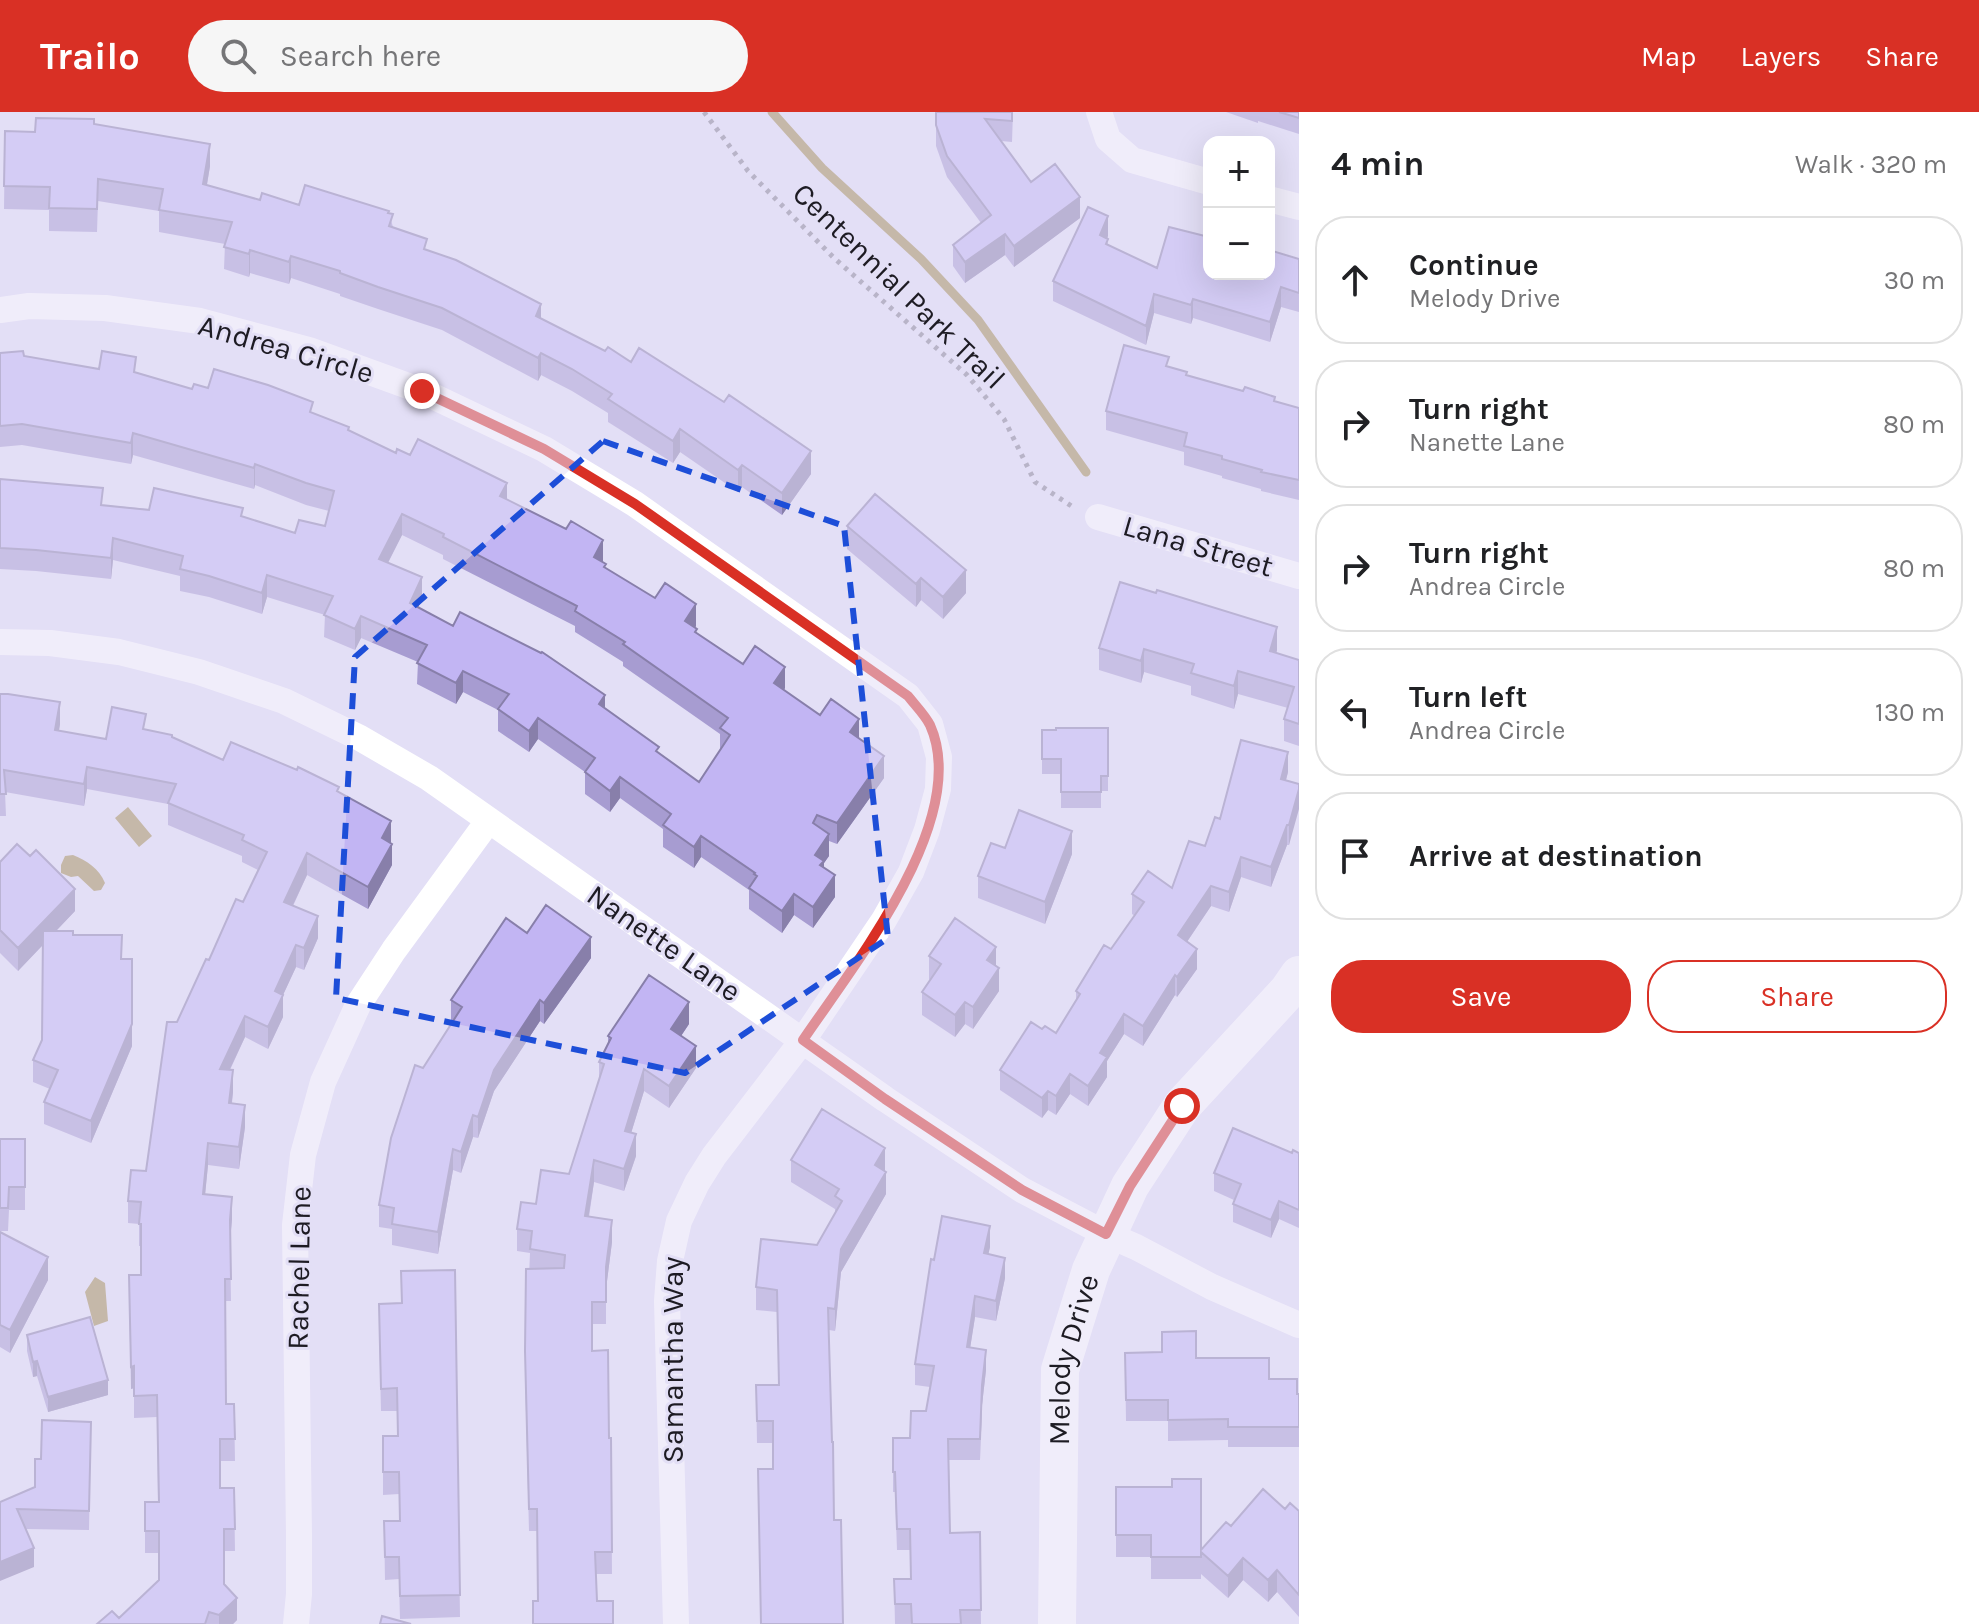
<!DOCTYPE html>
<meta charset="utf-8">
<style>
body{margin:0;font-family:Karla,sans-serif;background:#f6f6f6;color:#202124}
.controls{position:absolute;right:24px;top:24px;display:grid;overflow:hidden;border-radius:16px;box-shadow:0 8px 32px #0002}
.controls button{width:72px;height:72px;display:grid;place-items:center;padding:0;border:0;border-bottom:2px solid #e0e0e0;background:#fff;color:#202124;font:40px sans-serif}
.stop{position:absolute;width:24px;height:24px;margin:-18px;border:6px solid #d93025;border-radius:50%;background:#fff}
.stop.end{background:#d93025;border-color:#fff;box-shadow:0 2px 8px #0008}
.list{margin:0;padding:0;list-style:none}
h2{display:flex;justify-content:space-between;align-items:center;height:104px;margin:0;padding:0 32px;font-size:34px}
h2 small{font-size:26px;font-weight:400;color:#757577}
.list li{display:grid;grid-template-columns:52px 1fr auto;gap:24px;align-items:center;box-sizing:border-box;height:128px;margin:0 16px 16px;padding:0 16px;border:2px solid #e0e0e0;border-radius:32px}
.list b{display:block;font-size:30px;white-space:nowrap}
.list p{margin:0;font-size:26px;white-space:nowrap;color:#757577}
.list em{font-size:26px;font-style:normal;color:#757577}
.actions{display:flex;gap:16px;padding:24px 32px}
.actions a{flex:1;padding:18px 0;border:2px solid #d93025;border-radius:32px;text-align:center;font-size:28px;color:#d93025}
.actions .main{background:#d93025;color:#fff}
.icon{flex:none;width:44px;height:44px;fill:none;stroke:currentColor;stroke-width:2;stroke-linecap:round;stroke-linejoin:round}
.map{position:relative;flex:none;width:1299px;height:1512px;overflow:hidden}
header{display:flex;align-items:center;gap:48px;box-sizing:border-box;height:112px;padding:0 40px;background:#d93025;color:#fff}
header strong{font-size:38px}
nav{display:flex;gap:44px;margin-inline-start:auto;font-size:28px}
.search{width:560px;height:72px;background:#f6f6f6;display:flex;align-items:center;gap:20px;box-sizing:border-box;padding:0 28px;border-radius:44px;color:#757577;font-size:30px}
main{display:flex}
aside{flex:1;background:#fff}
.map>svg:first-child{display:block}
.water{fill:#a18b4c}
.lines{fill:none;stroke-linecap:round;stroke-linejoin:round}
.stream{stroke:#a18b4c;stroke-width:9}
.path{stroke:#848191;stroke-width:5;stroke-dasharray:4 6;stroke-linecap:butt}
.street{stroke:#fff;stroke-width:26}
.secondary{stroke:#fff;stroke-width:38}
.wall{fill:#a79cd1;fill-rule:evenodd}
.shaded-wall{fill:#887faa}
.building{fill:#c2b5f3;stroke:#887faa;stroke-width:2;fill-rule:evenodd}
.route{stroke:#d93025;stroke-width:10}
.marked{fill:none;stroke:#1d4ed8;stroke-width:6;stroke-dasharray:16 10;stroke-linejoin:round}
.labels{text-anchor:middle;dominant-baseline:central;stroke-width:6;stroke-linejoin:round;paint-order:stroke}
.street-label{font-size:30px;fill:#1d1b23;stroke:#e3dff6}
</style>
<header>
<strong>Trailo</strong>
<div class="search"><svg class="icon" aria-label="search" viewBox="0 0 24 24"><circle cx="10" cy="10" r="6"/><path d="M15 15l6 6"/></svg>Search here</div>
<nav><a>Map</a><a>Layers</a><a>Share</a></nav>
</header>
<main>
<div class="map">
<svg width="1299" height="1512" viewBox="0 0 1299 1512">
<rect width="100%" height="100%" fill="#e3dff6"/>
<!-- water -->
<path class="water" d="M128,695L152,724L139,735L115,706Z
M73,743C87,749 99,756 105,771L101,778L94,779L78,764L71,765L61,761V753L65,744Z
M95,1165L105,1171L108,1209L94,1214L85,1180Z"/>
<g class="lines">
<!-- stream -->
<path class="stream" d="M772,0L822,56L921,147L978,208L1086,360"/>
<!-- path -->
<path class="path" d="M704,0L748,59L834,146L967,263L1004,307L1035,370L1073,395"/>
<!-- street -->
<path class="street" d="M1099,0L1108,27L1132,48L1209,70
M1269,87L1299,95
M0,198L29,194L105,196L200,209L309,238L422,279L544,337L635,392L908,584L930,612L939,645L938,677L927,718L911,760L884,808L803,928L714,1044L697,1071L679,1109L670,1149L667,1189L676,1512
M1098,405L1299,464
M0,530L50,531L119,540L199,560L284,589L360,626L429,666L885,987L1022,1078L1106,1122L1136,1135L1212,1175L1299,1213
M296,1512L299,1482V1425L295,1113L303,1043L323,970L358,893L394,838L489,708"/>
<!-- secondary -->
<path class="secondary" id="s1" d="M1057,1512L1060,1258L1091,1158L1130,1074L1182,994L1288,879L1299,863"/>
</g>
<!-- wall -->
<path class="wall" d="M1013,0L1012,30L1001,29L1031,70L1080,106L1014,155L1005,143L965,171L953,154V133L981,111L947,65L936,34V13Z
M1226,0H1299V22L1258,9V11Z
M94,12L210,54L207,73L260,88L389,101L393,115L427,138L541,206L811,362L782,403L742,375L738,380L680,340L673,351L608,310V301L572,279L541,263L538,269L442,218L378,197L340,184V182L291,166L289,172L250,161L249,165L224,157L225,132L159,120V99L98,89L97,120L49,119V98L4,97L5,19L35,20Z
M1108,124L1107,127L1108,133L1157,156L1299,147V200L1281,195L1270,230L1193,206L1191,212L1154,201L1146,233L1053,189V169Z
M0,241L99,257L136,260L192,277L313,301L396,341L507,387L603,450L606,456L696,514L695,516L697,521L743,552L785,576L784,578L820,603L859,627L884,666L837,732L829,729V744L824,751V756L835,785L813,816L794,803L782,821L749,797V778L701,745L694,756L663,735V717L620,686L610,700L585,682V660L538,627L529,640L498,619V598L463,580L456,592L417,572L418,550L361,526L355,538L324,525L325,503L267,485L262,502L209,485L180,479V464L113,448L111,467L36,459L0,457V367L103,393L243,405L295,421L325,414L329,399L306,393L255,373L254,377L133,343L131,352L22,333L0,335ZM402,423L443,443V447L575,514V520L623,550V554L720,622V638L699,670L659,641L605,596L418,495L422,487L388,451Z
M1169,255L1187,263L1299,296V388L1261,379V377L1222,366V364L1184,353V340L1106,318V299Z
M847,414L966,481L943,507L921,488L916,495L847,437Z
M1099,536L1277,538L1276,541L1299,548V634L1284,629V607L1288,596L1238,582L1234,597L1191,583V574L1144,560L1141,571L1099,558Z
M0,582L60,612L59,619L106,627L146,618L172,626L223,648L339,680L391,731L392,753L368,797L307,763L293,794L318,826L304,858L296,855L283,883V905L268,937L245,925L230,958L233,980L232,991L245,1015L239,1057L208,1053L205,1082L232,1107L230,1127L231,1189H225L226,1292H234L235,1349H220V1376H234L235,1439H224V1472L237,1508L233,1512H97L119,1506L159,1468V1441H145V1390H158L157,1305L134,1306V1276L131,1277L129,1185L141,1163V1134H139V1112L128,1111V1089L146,1059L177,910L209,848L243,790L258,758L242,750V744L168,713V692L87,677L84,694L5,680L6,704H0Z
M1108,616V679H1101V696H1061V662H1042V618Z
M1288,660L1286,668L1299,672L1289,733H1287L1271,775L1241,765L1229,800L1211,794L1187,830L1197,857L1177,885L1175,883L1143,934L1124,922L1107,949V965L1088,994L1070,982L1056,1003L1048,998L1042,1006L1000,978V958L1042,917L1056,921L1076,890V879L1111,837L1135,804L1132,802V782L1172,776L1205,734L1220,707Z
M1005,736L1072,742L1045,812L978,786V764Z
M0,750L75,799L56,819L73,823L122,847L132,934L91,1031L44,1012V990L50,977L33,970V948L42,928L43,833L18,859L0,841Z
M527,821L591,846L544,912L540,909L494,979L478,1026L473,1025L461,1061L453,1058L438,1142L392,1133V1117L379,1115V1093L423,956L453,910L451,909V888Z
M929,844L996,855L999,879L973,917L965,912L955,925L922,903V880L930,868L929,867Z
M689,912L681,924L696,956L669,996L644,979L631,1021L636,1044L624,1079L594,1070L589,1105L612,1130L606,1177V1212H592V1239L609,1326H611L612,1462H596L538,1489L537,1419H529L525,1261L530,1141L517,1139V1117L536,1092L569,1062L599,968V950L608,932V924Z
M0,1027H25V1098H9L8,1119H0Z
M1292,1041H1299V1116L1279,1107L1271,1126L1233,1110V1092L1234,1088L1214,1079V1061Z
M791,1048L885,1058L886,1082L841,1160L835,1219L829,1218L834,1408L843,1512L773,1357V1331H757L756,1273H779L777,1200L756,1198V1175L817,1133L835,1101V1097L791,1070Z
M0,1120L48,1168L10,1241L0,1235Z
M990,1135L988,1142L1005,1166L996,1209L975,1205L970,1236L986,1258L982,1293L980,1348H949L950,1421L980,1420L981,1512H895L894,1467H910V1438H897L895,1380H893V1326H910L926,1299L930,1275L915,1273V1252L934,1148Z
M455,1158L460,1505L400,1507L399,1467L385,1468L384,1409H400L399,1382L383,1383V1324H398L397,1299H381L379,1214L401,1191Z
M27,1223L108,1283L48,1300L37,1264L33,1265L27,1239Z
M1125,1241L1196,1246L1269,1267L1297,1282H1299V1335H1228V1328L1168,1329V1309H1126Z
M91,1310L89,1418L25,1417L34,1455L0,1390L35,1375L41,1347Z
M1116,1375L1201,1438L1231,1414L1285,1397L1299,1399V1505L1277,1480L1268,1490L1243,1468L1228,1486L1201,1462V1467H1151V1445H1116Z"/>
<!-- shaded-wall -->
<path class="shaded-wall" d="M210,32V54L203,95V72Z
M1080,85V106L1014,155V134Z
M1108,104V124L1100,143V123Z
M1005,122V143L965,171V150Z
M250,138V161L249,165V142Z
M291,144V166L289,172V150Z
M1281,175V195L1270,230V210Z
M1154,182V201L1146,233V214Z
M1193,187V206L1191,212V193Z
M541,192V215L536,204Z
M541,241V263L538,269V246Z
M680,317V340L673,351V329Z
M133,321V343L131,352V331Z
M811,339V362L782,403V381Z
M255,352V373L254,377V356Z
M742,353V375L738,380V358Z
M507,371V392L500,384Z
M402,402V423L379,468V447Z
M113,426V448L111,467V446Z
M603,428V450L594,466V445Z
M966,458V481L943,507V485Z
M267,463V485L262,502V481Z
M422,465V487L410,513V491Z
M921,466V488L916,495V472Z
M696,492V514L685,530V509Z
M361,504V526L355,538V517Z
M1277,515V538L1270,562V539Z
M1144,537V560L1141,571V549Z
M785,555V576L774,592V571Z
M463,559V580L456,592V571Z
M1238,559V582L1234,597V574Z
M605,583V604L599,592Z
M60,590V612L55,640V618Z
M538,606V627L529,640V619Z
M859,607V628L850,620Z
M1288,640V660L1281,687V667Z
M884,644V666L837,732V711Z
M87,655V677L84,694V672Z
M620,665V686L610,700V679Z
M1299,677V697L1289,733V713Z
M391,709V731L382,726Z
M1287,713V733L1271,775V755Z
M1072,719V742L1045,812V790Z
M829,722V744L824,751V771L815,743Z
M701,724V745L694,756V735Z
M392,732V753L368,797V775Z
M307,741V763L284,812V790Z
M1241,745V765L1229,800V780Z
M835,763V785L813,816V795Z
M1211,774V794L1178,843V823Z
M75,777V799L18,859V836Z
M794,782V803L782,821V799Z
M318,804V826L304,858V836Z
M591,825V846L544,912V891Z
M296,833V855L283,883V905L268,937V915L275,879Z
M996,835V857L987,848Z
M1197,837V857L1177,885V865Z
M132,847V934L91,1031V1009Z
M999,856V879L973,917V895Z
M1175,863V883L1143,934V914Z
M540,888V909L494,979L478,1026V1005L494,958Z
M689,890V912L671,939V917Z
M965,890V912L955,925V903Z
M1124,902V922L1107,949V965L1088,994V974L1100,941Z
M245,904V925L220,978V957Z
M696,934V956L669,996V974Z
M644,957V979L625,1041V1019Z
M233,958V980L229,1012V991Z
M1070,962V982L1056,1003V984Z
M1048,979V998L1042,1006V986Z
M245,993V1015L239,1057V1035Z
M473,1003V1025L461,1061V1040Z
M636,1022V1044L624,1079V1057Z
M208,1031V1053L203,1104V1082Z
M885,1036V1058L875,1076V1053Z
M453,1037V1058L438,1142V1120Z
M594,1048V1070L585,1126V1104Z
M886,1060V1082L841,1160L835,1219V1197L841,1137Z
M232,1085V1107L230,1130V1108Z
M1279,1089V1107L1271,1126V1108Z
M612,1108V1130L606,1177V1155Z
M990,1114V1135L984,1162V1141Z
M48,1145V1168L10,1241V1218Z
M1005,1146V1166L996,1209V1189Z
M975,1184V1205L967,1256V1235Z
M986,1238V1258L982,1293L980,1348L982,1273Z
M37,1249V1264L33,1265V1250Z
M134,1254V1276L131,1277V1255Z
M108,1268V1283L48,1300V1285Z
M34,1436V1455L0,1469V1450Z
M1243,1446V1468L1228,1486V1464Z
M1277,1458V1480L1268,1490V1468Z
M237,1486V1508L233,1512H219V1503Z"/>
<!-- building -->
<path class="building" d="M936,0H1012V9L985,7L1031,70L1055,52L1080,85L1014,134L1005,122L965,150L953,133L991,103L947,44L936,13Z
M1279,0H1299V6Z
M36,6L94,7V12L210,32L203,72L260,88L262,81L299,93L305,73L389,99L388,101L393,102L389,114L427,127L424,137L456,148L541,192L536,204L605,239L608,235L631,250L639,236L724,290L729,283L811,339L782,381L742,353L738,358L680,317L673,329L608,287L612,282L572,257L541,241L538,246L442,196L378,175L340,161V159L291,144L289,150L250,138L249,142L224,135L232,110L159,98L163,77L98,67L97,97L49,96L50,75L4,74L5,19L35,20Z
M1088,95L1108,104L1100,123L1108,127L1106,132L1157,156L1169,115L1209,125V162H1269V138L1299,147V181L1281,175L1270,210L1193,187L1191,193L1154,182L1146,214L1053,169Z
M1124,233L1169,245L1166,254L1187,260L1186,263L1243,279L1245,275L1275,285L1274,289L1299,296V368L1261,360L1262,358L1222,347V344L1184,334L1187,321L1106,299Z
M23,239L24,244L99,257L102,239L136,245L134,260L192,277L194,272L208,276L214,257L268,273L313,290L310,300L349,315L348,318L396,341L397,337L410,343L418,327L507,371L500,384L566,417L571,409L603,428L594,445L606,452L604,455L655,486L665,471L696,492L685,509L697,517L695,520L743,552L755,534L785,555L774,571L820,603L831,587L859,607L850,620L884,644L837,711L817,703L813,711L829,722L815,743L824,749L820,753L835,763L813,795L794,782L782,799L749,776L757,764L754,762L755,761L701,724L694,735L663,713L671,702L620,665L610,679L585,660L595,646L538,606L529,619L498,597L509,582L463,559L456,571L417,551L427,533L361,504L355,517L324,503L333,484L267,463L262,481L209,464L180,457L183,444L113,426L111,446L36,438L0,436V367L103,376L101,393L149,398L154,376L243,396L241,404L295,421L299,408L325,414L334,379L306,371L255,352L254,356L133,321L131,331L22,312L0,314V241ZM402,402L444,422L443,425L577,494L575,499L625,530L623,532L728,606L720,616L730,623L699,670L656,639L659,635L599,592L605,583L542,540L541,541L460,500L453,514L410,491L422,465L379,447Z
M875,382L966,458L943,485L921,466L916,472L847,414Z
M1120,470L1156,481L1157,478L1277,515L1270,539L1299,548V612L1284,607L1294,575L1238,559L1234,574L1191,561L1194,552L1144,537L1141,549L1099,536Z
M0,582H8L60,590L55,618L106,627L112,595L146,602L143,617L172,623V625L223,648L231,630L297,658L298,655L339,675L337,679L391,709L382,726L392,732L368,775L307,741L284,790L318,804L304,836L296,833L275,879L283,883L268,915L245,904L220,957L233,958L229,991L245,993L239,1035L208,1031L203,1082L232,1085L230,1108L231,1167H225L226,1292H234L235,1327H220V1376H234L235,1417H224V1472L237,1486L219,1503L209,1500L205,1512H97L112,1499L119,1506L159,1468V1419H145V1390H159L157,1283L134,1284V1254L131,1255L129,1163H141V1112H139L141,1090L128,1089L131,1058L146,1059L167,910H177L206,847L209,848L236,787L243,790L267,740L242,728L244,723L168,691L176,672L87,655L84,672L4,658L6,682H0Z
M1056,616H1108V664H1101V680H1061V647H1042V618H1056Z
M1241,628L1288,640L1281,667L1299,672V677L1289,713H1287L1271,755L1241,745L1229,780L1211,774L1178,823L1197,837L1177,865L1175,863L1143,914L1124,902L1100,941L1107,945L1088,974L1070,962L1056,984L1048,979L1042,986L1000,958L1031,910L1042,917L1045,914L1056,921L1080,882L1076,879L1104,833L1111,837L1144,790L1132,782L1148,759L1172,776L1189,729L1205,734L1215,705L1220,707Z
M1019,698L1072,719L1045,790L978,764L991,731L1005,736Z
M17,732L30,744L36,738L75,777L18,836L0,818V750Z
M546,793L591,825L544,891L540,888L494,958L478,1005L473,1003L461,1040L453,1037L438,1120L392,1112L394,1096L379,1093L391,1026L415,953L423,956L462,895L451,888L506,806L527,821Z
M955,806L996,835L987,848L999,856L973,895L965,890L955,903L922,880L941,852L929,844Z
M43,819H73V823H122L121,847H132V912L91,1009L44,990L58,958L33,948L42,928Z
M649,863L689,890L671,917L696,934L669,974L644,957L625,1019L636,1022L624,1057L594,1048L585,1104L612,1108L606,1155V1190H592V1239L608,1238L609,1326H611L612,1440H595L597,1489H613V1512H533V1489H538L537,1397H529L525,1239L526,1157L564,1156L565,1143L530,1137L532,1119L517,1117L521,1090L536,1092L541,1058L569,1062L604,952L599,950L611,926L608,924Z
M822,997L885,1036L875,1053L886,1060L841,1137L835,1197L828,1196L832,1330H833L834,1408H841L843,1512H761L758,1357H773V1309H757L756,1273H779L777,1178L756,1175L761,1127L817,1133L842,1089L835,1084L839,1077L791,1048Z
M1233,1016L1292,1041L1293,1038L1299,1041V1098L1279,1089L1271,1108L1233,1092L1241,1072L1214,1061Z
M0,1027H25V1075H9L8,1096H0Z
M942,1104L990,1114L984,1141L1005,1146L996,1189L975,1184L967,1235L986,1238L982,1273L980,1327H948L950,1421L980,1420L981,1498H960L961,1512H912L911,1492H895L894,1467H911L910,1417H897L895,1360H893V1326H910L911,1299H926L934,1254L915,1252L931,1147L934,1148Z
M0,1120L48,1145L10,1218L0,1213Z
M455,1158L460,1483L400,1484L399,1445H385L384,1409H400L399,1360H383V1324H398L397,1276L381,1277L379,1192L402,1191L401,1159Z
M90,1205L108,1268L48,1285L37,1249L33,1250L27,1223Z
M1196,1219V1246H1269V1267H1297V1282H1299V1315H1228V1307L1168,1308V1288H1126L1125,1241L1162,1240V1220Z
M42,1308L91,1310L89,1399L17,1397L34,1436L0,1450V1390L35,1375V1347H41Z
M1172,1367H1201V1438L1226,1410L1231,1414L1263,1377L1285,1397L1290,1391L1299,1399V1483L1277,1458L1268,1468L1243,1446L1228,1464L1201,1440V1445H1151V1423H1116V1375H1172Z
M382,1504L411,1512H380Z"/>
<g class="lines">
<!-- route -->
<path class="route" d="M422,279L544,337L635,392L908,584C915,593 925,603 930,613C972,707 853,854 803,928L885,987L1022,1078L1106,1122L1130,1074L1182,994"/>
</g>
<!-- marked area -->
<path d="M0 0H1299V1512H0ZM603,329L844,414L888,826L685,961L336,886L355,545Z" fill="#e3dff6" fill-opacity=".55" fill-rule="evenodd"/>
<path class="marked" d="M603,329L844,414L888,826L685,961L336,886L355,545Z"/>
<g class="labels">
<!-- street labels -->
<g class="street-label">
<text transform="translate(899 174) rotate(44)">Centennial Park Trail</text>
<text transform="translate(286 237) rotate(16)">Andrea Circle</text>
<text transform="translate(1198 434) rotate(16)">Lana Street</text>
<text transform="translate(664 831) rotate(35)">Nanette Lane</text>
<text transform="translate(299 1156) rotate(-89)">Rachel Lane</text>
<text transform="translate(673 1248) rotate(-90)">Samantha Way</text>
<text stroke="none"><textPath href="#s1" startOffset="266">Melody Drive</textPath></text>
</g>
</g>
</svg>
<div class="controls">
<button>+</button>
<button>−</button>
</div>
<div class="stop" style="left:1182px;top:994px"></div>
<div class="stop end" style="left:422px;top:279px"></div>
</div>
<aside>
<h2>4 min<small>Walk · 320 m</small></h2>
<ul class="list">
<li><svg class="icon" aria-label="ahead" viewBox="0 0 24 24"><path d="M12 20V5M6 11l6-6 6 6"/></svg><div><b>Continue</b><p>Melody Drive</p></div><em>30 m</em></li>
<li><svg class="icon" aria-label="right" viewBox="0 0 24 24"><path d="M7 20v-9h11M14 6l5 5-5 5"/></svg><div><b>Turn right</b><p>Nanette Lane</p></div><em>80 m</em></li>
<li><svg class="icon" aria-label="right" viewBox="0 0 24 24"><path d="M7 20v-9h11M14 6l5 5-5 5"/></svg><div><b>Turn right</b><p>Andrea Circle</p></div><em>80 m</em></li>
<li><svg class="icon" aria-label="left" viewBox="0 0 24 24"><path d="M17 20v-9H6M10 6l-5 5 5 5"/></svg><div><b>Turn left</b><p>Andrea Circle</p></div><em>130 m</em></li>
<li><svg class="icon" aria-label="arrive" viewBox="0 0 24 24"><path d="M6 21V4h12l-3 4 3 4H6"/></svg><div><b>Arrive at destination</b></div></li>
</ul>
<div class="actions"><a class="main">Save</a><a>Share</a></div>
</aside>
</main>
